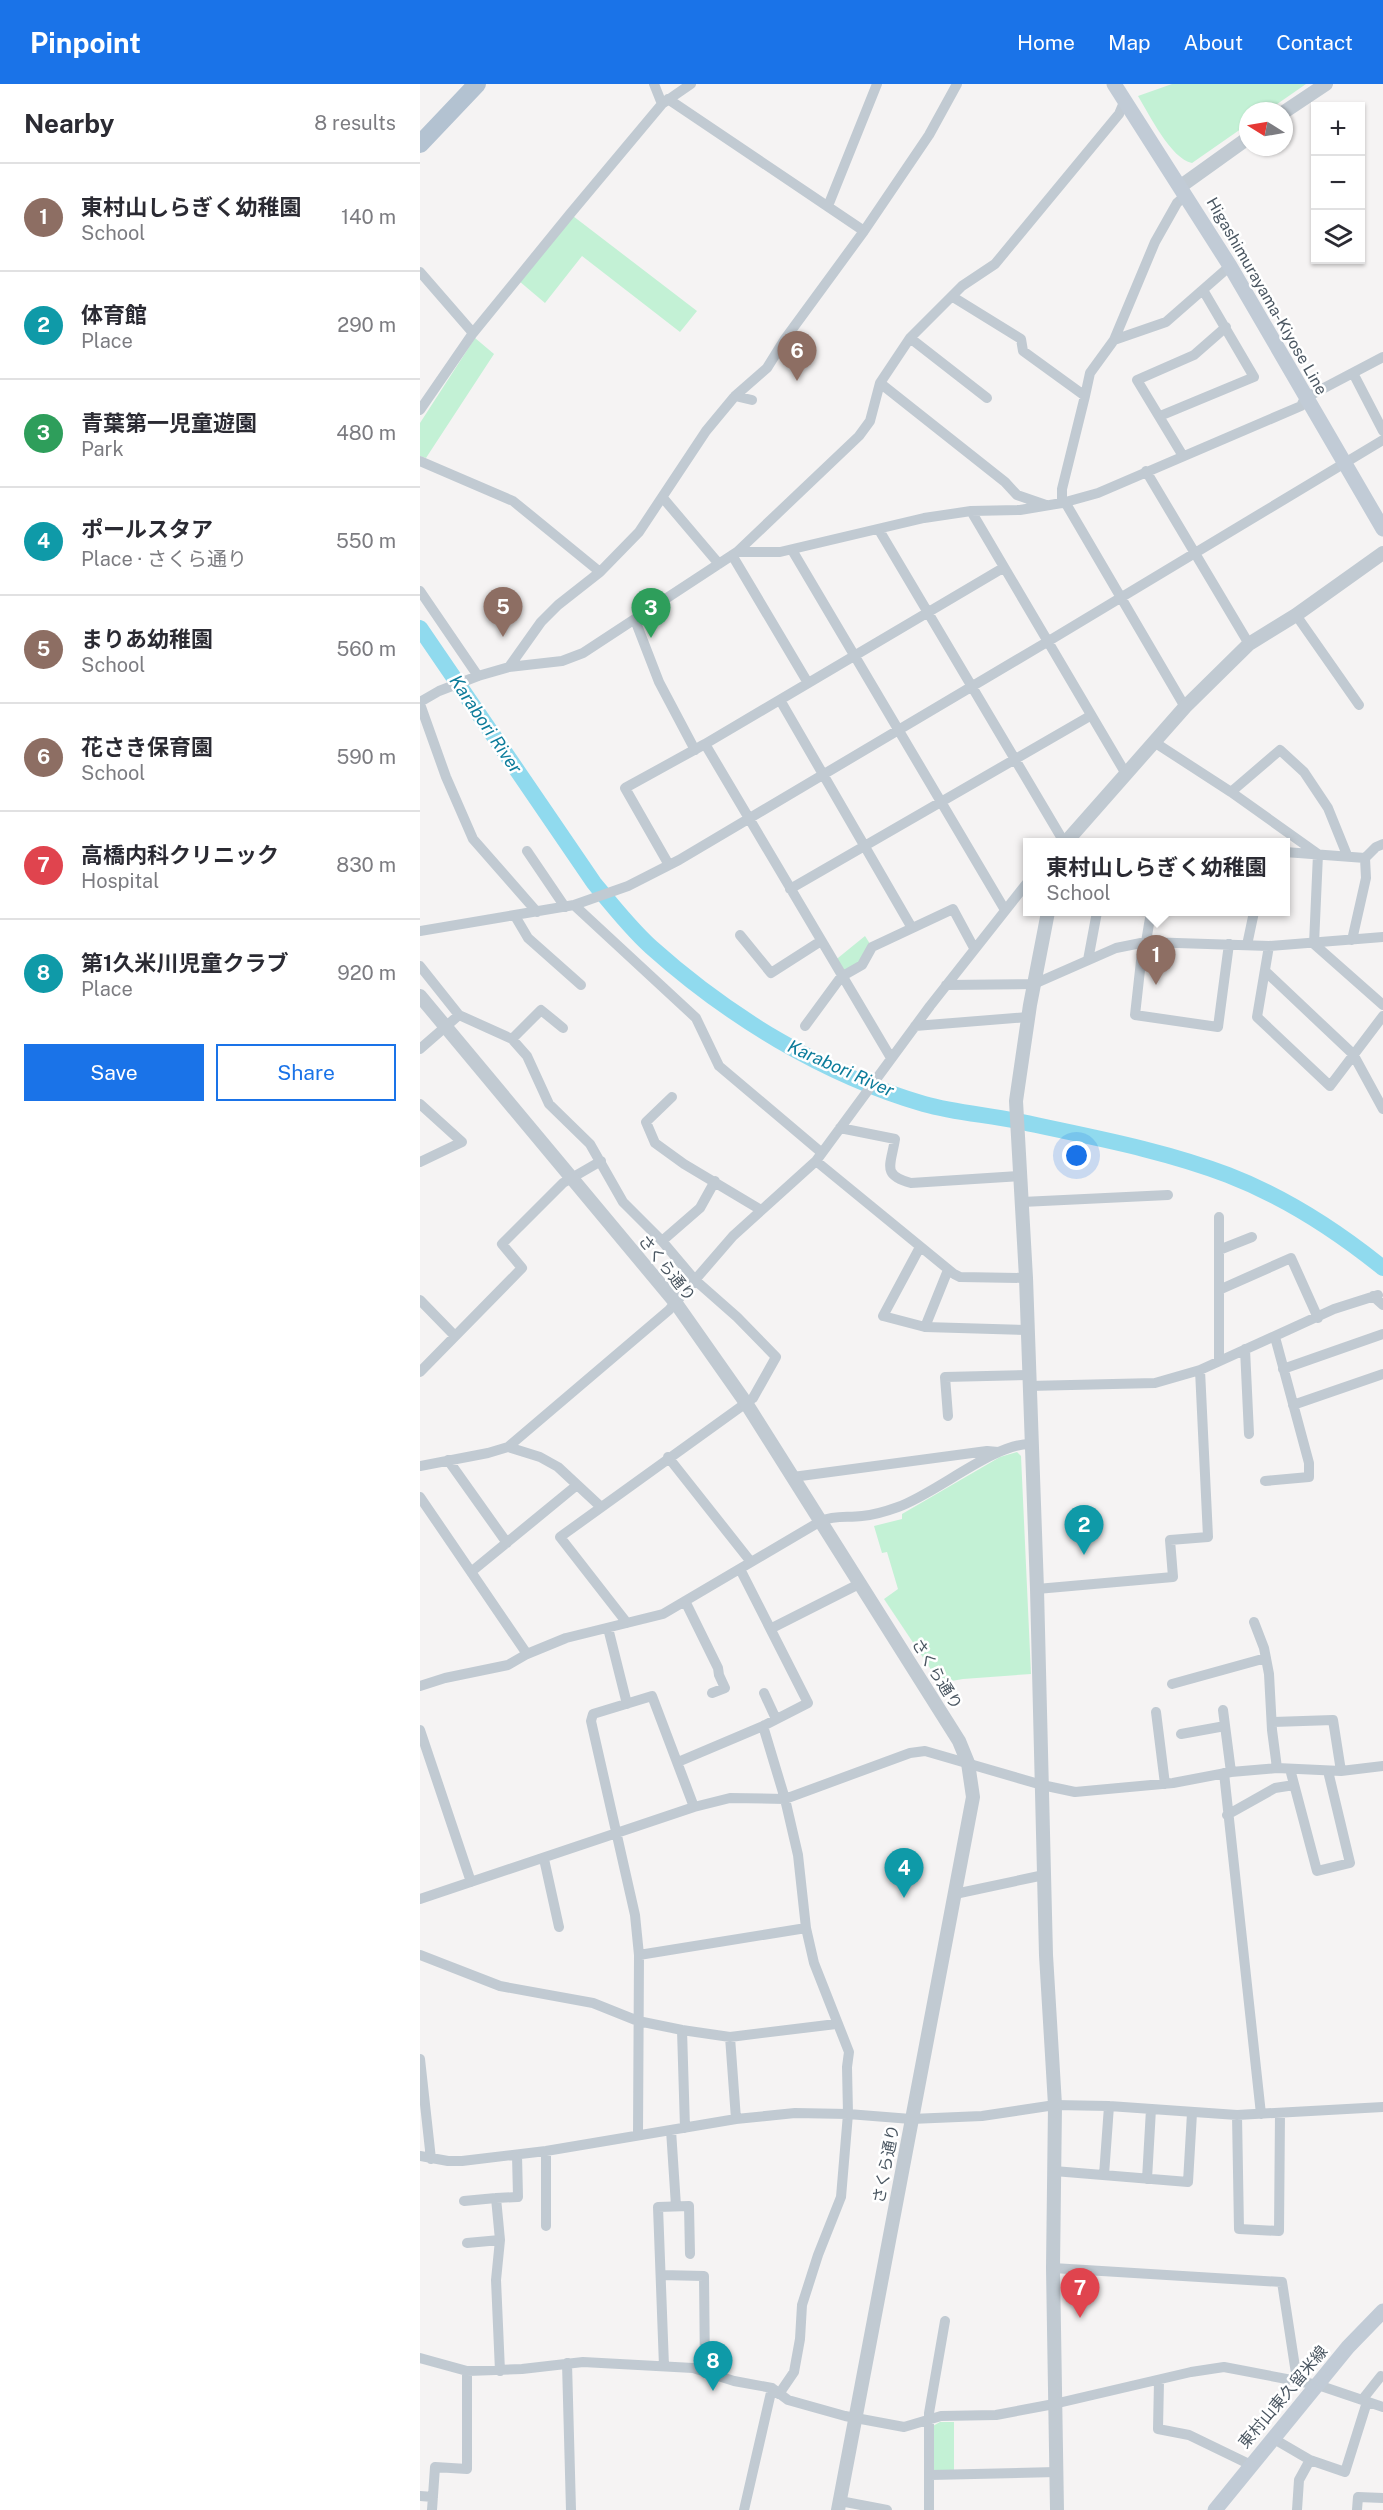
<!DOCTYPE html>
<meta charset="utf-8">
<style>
body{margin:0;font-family:"Public Sans","Noto Sans JP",sans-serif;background:#f7f7f7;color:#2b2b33}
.controls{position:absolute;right:18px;top:18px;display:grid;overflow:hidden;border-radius:0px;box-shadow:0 2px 4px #0004}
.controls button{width:54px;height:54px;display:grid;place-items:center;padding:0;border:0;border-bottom:2px solid #e1e1e2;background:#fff;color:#2b2b33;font:30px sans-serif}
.compass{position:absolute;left:819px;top:18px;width:54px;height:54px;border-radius:50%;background:#fff;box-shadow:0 2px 4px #0004;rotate:281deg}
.you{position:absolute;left:657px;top:1072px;width:21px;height:21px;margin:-15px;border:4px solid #fff;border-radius:50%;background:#1a73e8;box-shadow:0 0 0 9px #1a73e833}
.badge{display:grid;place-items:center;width:39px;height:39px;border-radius:50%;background:#1a73e8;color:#fff;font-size:20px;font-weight:700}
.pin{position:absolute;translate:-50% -50px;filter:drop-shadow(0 2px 3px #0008)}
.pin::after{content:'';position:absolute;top:32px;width:21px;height:18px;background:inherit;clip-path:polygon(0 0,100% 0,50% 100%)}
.popup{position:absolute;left:603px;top:754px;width:267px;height:78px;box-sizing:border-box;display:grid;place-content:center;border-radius:0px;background:#fff;filter:drop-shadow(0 2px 4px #0005);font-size:20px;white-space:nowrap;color:#7c7c81}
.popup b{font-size:22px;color:#2b2b33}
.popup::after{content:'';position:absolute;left:50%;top:100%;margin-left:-12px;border:12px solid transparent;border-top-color:#fff}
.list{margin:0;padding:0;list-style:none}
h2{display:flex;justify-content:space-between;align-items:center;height:78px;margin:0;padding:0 24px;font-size:26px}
h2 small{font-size:20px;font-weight:400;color:#7c7c81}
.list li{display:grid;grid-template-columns:39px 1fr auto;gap:18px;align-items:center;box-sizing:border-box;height:108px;padding:0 24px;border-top:2px solid #e1e1e2}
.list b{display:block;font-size:22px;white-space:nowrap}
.list p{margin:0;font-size:20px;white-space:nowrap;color:#7c7c81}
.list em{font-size:20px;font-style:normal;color:#7c7c81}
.actions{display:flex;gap:12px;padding:18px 24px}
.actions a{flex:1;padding:14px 0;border:2px solid #1a73e8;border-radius:0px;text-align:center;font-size:21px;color:#1a73e8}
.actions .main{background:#1a73e8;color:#fff}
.icon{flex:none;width:33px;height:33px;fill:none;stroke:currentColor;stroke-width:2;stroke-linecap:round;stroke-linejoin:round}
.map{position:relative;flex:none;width:963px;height:2426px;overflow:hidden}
header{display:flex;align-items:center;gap:36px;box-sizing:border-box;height:84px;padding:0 30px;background:#1a73e8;color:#fff}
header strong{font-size:28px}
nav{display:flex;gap:33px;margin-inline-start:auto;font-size:21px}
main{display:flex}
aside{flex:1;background:#fff}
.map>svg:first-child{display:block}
.green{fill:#c3f1d5}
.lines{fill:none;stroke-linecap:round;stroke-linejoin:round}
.river{stroke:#90daee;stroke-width:16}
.minor{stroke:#c1cad2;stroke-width:10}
.tertiary{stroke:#c1cad2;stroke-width:14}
.secondary{stroke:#c1cbd6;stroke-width:15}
.primary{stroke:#b3c2d1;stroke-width:18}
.labels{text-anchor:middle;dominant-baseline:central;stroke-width:5;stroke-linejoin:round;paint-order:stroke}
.street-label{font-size:16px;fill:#4a5661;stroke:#fff}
.water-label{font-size:18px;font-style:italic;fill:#0c7c9b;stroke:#fff}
</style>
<header>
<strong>Pinpoint</strong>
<nav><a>Home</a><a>Map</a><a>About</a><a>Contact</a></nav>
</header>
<main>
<aside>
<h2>Nearby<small>8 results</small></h2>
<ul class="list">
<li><span class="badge" style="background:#8d6e63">1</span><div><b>東村山しらぎく幼稚園</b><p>School</p></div><em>140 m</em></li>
<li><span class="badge" style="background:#0f9aa8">2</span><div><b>体育館</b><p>Place</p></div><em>290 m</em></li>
<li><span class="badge" style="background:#2e9e5b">3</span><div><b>青葉第一児童遊園</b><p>Park</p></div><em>480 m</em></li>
<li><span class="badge" style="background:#0f9aa8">4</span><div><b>ポールスタア</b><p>Place · さくら通り</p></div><em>550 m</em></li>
<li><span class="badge" style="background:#8d6e63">5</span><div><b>まりあ幼稚園</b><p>School</p></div><em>560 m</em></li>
<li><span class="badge" style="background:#8d6e63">6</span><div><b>花さき保育園</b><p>School</p></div><em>590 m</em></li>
<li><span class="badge" style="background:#e0444e">7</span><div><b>高橋内科クリニック</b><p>Hospital</p></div><em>830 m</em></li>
<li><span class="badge" style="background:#0f9aa8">8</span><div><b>第1久米川児童クラブ</b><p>Place</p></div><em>920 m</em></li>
</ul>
<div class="actions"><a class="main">Save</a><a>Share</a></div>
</aside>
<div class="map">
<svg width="963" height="2426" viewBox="0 0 963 2426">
<rect width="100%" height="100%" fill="#f5f3f3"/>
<!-- green -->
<path class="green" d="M752,0H886L847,27H828V40L772,79C751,75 729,30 718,12Z
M153,132L277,227L260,248L162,172L125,219L99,197Z
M55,254L74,270L6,374L0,372V339Z
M445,852L452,863L442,881L421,893L413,878Z
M597,1368L601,1372L611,1590L543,1595L520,1599L464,1515L478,1505L467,1468L462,1469L454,1442L482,1435V1430L580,1373Z
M520,2338H534V2387L516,2388L513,2385V2342Z"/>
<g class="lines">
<!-- river -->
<path class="river" d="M0,544L174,799C192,821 210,844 231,863C308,932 404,991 504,1020C536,1029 570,1031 602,1038C671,1053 743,1066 808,1091C865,1113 916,1146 963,1184"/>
<!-- minor -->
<path class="minor" d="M234,0L242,20
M248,15L444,147
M408,122L457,0
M0,188L53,249
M533,213L601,255L603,267L665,312L670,289L694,256L735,158L757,119L766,111
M490,254L567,314
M694,256L746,238L810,182
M933,289L963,347
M460,299L585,398L597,411L626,421
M315,312L332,316
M0,326L53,249L150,130L242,20L271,0
M740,332L834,293L783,206
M763,372L717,296L774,271L806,243
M0,377L93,417L180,488
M726,387L829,560
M243,414L299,480
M645,418L765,623
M642,419V405L665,312
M551,427L706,690
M459,446L644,758
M372,466L585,826
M317,468H360L504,434L551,427L600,426L642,419L678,409L881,322L885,314L963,273
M312,471L388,599
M0,507L58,592
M876,531L939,621
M215,536L239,598L275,666
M89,583L121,538L138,521L180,488L219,448L286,347L315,312L347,284L365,255L444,147L509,51L537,0
M360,616L492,844
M0,618L19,607L58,592L89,583L142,577L163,569L317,468L439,352L450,337L460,299L490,254L542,202L575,180L699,30L705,16
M0,620L26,693L53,755L117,828
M734,658L811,708L898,770L894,860L963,921
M285,660L471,974
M811,708L860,666L884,688L908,724L927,771
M107,767L145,823
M865,768L945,774
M945,774L956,763L963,760
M249,781L205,704L285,660L583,484
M370,805L670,632
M154,821L276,934L299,982L402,1069
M95,832L108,854L161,901
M0,847L154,821L208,802L259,776L627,558L963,356
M320,851L351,889L401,857
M932,856L946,794L945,774
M726,858L731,828
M723,859L715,931L798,943L809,860
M827,861L834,828
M849,862L837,933L910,1002L963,932
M668,876L677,828
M0,882L39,931L92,955L107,972L129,1020L170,1060L203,1118L242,1157L275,1196L317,1233L356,1273L333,1314L140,1453L207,1539
M845,887L933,970L963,1025
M526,901L614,900L696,864L726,858L849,862L963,853
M385,942L421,893L442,881L452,863L533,825L554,864
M495,942L608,933
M92,955L121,926L143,944
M0,965L39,931
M252,1013L226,1038L235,1059L264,1080L341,1126
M0,1020L42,1058L0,1078
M420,1044L475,1055C471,1081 461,1091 491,1099L600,1092
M396,1077L534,1190L540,1193L606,1194
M602,1118L748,1111
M242,1157L280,1124L295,1097
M500,1163L463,1232L505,1243L607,1246
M799,1166L832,1153
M799,1206L871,1174L898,1234
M953,1212L963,1221
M0,1216L34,1251
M505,1243L528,1186
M825,1265L829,1350
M799,1277V1133
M863,1285L963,1250
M0,1288L102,1184L82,1160L143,1099L181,1077
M609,1302L735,1299L780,1286L914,1225L958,1211
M873,1321L963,1290
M528,1332L525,1293L609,1291
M88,1363L120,1373L138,1383L181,1423
M248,1373L331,1478
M28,1376L87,1459
M0,1382L68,1369L88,1363L249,1226L313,1152L396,1077L510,922L607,799
M373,1393L567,1367L578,1368
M845,1397L889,1393V1379L855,1253
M0,1413L107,1570
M51,1488L157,1401
M617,1505L753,1493L750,1456L788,1453L780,1286
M265,1517L298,1584L299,1591L305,1604L292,1609
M834,1538L844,1564L849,1590L852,1646L857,1684
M188,1544L207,1620
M352,1544L441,1499
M752,1600L846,1574
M0,1602L25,1594L88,1581L107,1570L146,1554L243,1530L401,1437C415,1431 428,1434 442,1432C454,1431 467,1427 478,1423C517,1409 574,1359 611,1360
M344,1609L356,1635
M803,1626L811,1688
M736,1628L745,1700
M853,1638L913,1636L921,1687
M343,1642L365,1715L378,1771L386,1844L394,1879L429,1968L427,1983L428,2030L421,2113L398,2171L382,2221L380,2255L374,2288L359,2310
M0,1646L51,1798
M761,1650L805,1642
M258,1678L343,1642L388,1619L320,1485
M870,1685L897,1787L930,1779L908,1687
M804,1689L841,2030
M807,1731L855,1704L874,1701
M124,1775L139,1843
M535,1810L624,1791
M0,1815L274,1723L310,1714L365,1715L490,1669L505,1667L622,1701L655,1708L753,1699L811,1688L857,1684L921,1687L963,1682
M0,1871L80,1902L173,1919L218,1937L262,1946L310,1953L416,1940
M219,1871L386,1844
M262,1946L265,2044
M310,1953L316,2035
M0,1975L11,2075
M817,2031L819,2145L859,2147L860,2029
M251,2046L256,2122
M218,2051L219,1871L215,1831L171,1637L173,1630L232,1612L274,1723
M126,2067V2142
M0,2072L28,2077H42L126,2067L316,2035L375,2029L428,2030L491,2035L562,2032L635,2021L689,2022L817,2031L963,2023
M634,2087L768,2098L772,2029
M684,2091L689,2022
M727,2095L731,2025
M44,2117L76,2114
M47,2159L80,2156
M633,2184L862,2198L877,2296
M241,2191L284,2192L285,2289
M0,2274L47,2287L102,2285L163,2278L273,2284L314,2297L352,2304L368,2316L425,2332L484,2343L521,2332L576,2331L634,2320L771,2288L804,2283L898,2301L963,2323
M147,2279L151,2426
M244,2282L238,2123L269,2122L270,2170
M80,2287L76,2196L80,2156L76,2114L98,2113L97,2071
M739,2297L738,2345L769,2351L831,2381
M942,2316L961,2292
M854,2355L890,2376L925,2388L947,2318
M510,2391L636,2388
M0,2412L13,2413
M420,2417L467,2426
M12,2426L15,2383L47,2385V2287
M324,2426L352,2304
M509,2426V2329L525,2237
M877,2426L879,2396L890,2376
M937,2426L938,2413L963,2414"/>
<!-- tertiary -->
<path class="tertiary" d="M864,28L906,0
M761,102L828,54
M646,758L765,623L829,560L876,531L963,469
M628,828L610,921L596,1017L606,1194L617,1505L626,1871L635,2021L633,2184L637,2426
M0,912L255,1218L326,1319L539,1657L548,1679L553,1713L418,2426"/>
<!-- secondary -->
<path class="secondary" d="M694,0L810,182L963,445
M795,2426L928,2263L963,2227"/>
<!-- primary -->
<path class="primary" d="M0,60L57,0"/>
</g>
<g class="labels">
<!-- street labels -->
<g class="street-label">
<text transform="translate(847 212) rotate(60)">Higashimurayama-Kiyose Line</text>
<text transform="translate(247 1184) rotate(51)">さくら通り</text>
<text transform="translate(517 1590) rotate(58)">さくら通り</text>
<text transform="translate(466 2080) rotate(-79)">さくら通り</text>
<text transform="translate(863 2313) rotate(-50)">東村山東久留米線</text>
</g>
<!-- water labels -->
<g class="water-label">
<text transform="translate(66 640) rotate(56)">Karabori River</text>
<text transform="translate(421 984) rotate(24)">Karabori River</text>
</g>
</g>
</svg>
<div class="controls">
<button>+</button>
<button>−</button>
<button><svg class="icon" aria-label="layers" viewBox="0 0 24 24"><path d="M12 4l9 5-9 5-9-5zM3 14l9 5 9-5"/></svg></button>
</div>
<svg class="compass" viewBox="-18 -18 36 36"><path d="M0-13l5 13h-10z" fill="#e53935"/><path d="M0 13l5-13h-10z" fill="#7c7c81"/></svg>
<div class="you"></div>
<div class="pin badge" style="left:736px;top:901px;background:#8d6e63">1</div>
<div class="popup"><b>東村山しらぎく幼稚園</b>School</div>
<div class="pin badge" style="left:664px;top:1471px;background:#0f9aa8">2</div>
<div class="pin badge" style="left:231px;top:554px;background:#2e9e5b">3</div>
<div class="pin badge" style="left:484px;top:1814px;background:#0f9aa8">4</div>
<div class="pin badge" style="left:83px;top:553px;background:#8d6e63">5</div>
<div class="pin badge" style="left:377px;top:297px;background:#8d6e63">6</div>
<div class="pin badge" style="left:660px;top:2234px;background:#e0444e">7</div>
<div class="pin badge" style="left:293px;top:2307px;background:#0f9aa8">8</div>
</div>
</main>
